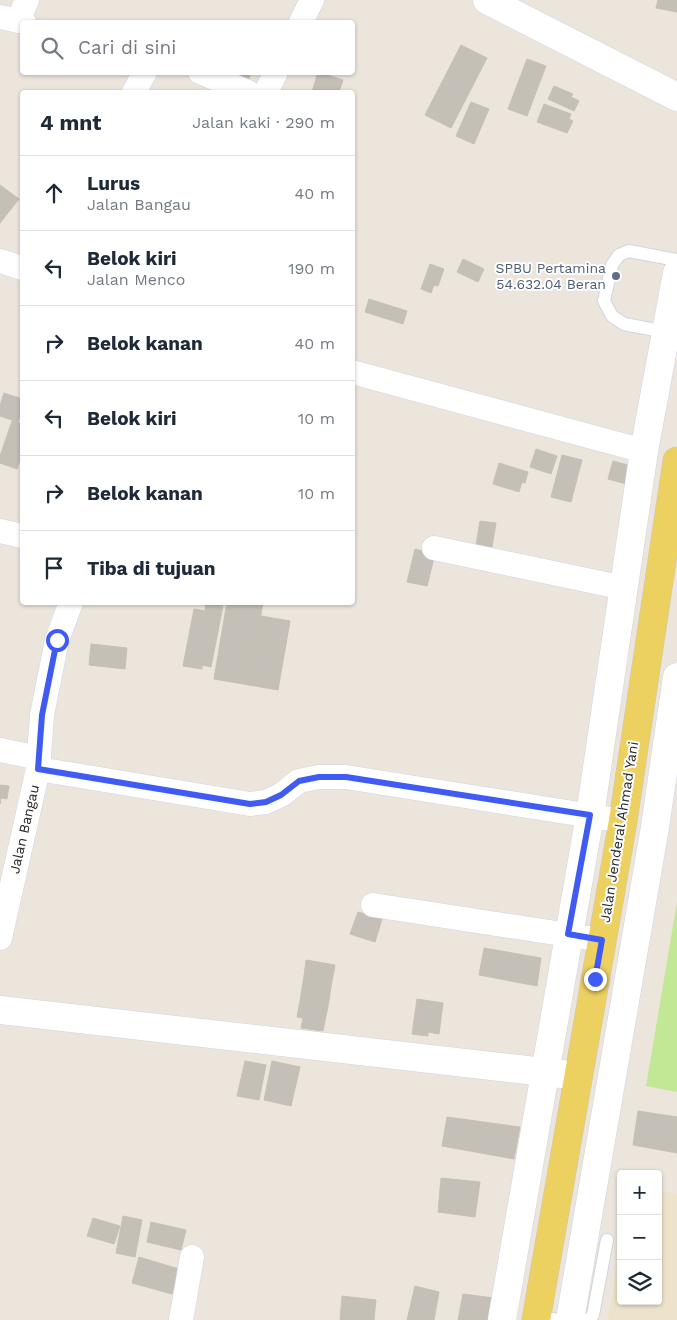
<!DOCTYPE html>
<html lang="id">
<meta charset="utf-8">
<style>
body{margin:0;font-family:"Work Sans",sans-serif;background:#f2f2f3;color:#1f2937}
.controls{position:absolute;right:15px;bottom:15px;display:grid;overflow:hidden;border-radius:5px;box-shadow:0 1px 4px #0004}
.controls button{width:45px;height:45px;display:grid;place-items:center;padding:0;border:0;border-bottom:1px solid #e0e1e3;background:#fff;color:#1f2937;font:25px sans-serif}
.stop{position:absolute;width:15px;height:15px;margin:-11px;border:4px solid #3f5bf4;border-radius:50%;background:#fff}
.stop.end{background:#3f5bf4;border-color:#fff;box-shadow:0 1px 5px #0008}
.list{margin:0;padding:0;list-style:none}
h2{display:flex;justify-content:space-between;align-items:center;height:65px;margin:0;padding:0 20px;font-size:21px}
h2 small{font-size:16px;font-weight:400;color:#747a83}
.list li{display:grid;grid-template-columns:32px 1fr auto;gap:15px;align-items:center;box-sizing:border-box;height:75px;padding:0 20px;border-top:1px solid #e0e1e3}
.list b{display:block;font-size:19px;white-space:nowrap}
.list p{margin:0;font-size:16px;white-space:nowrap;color:#747a83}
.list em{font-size:16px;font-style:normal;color:#747a83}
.icon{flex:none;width:28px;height:28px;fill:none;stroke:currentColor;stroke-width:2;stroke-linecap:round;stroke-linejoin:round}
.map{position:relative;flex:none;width:677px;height:1320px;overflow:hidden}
.search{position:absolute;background:#fff;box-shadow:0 1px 4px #0004;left:20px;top:20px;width:335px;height:55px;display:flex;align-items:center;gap:12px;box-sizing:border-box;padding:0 18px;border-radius:5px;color:#747a83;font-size:19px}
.panel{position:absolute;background:#fff;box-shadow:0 1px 4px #0004;left:20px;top:90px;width:335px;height:515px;border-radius:5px}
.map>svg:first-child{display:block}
.education{fill:#ede3cb}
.pitch{fill:#c2e895}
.building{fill:#c4bfb7;stroke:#c6c1b5}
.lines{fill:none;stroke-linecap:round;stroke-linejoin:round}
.street-tunnel{stroke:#c4bfb8;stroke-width:24;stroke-dasharray:24 12;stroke-linecap:butt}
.lane-casing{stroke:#d1d4e2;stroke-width:14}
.street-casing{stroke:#d1d4e2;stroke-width:25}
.secondary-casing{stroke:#d1d4e2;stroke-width:29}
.primary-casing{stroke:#c7c7c7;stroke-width:29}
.lane{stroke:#fff;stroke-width:12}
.street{stroke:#fff;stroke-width:24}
.secondary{stroke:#fff;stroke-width:28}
.primary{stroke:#ecd060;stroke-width:28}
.route{stroke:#3f5bf4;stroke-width:6}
.service-dot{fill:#5c6f8a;stroke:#fff;stroke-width:2}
.labels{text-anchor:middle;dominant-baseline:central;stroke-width:4;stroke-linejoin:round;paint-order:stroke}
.service-label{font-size:14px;fill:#4e5e75;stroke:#fff;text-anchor:end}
.street-label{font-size:14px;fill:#292929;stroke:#fff}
</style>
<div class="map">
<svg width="677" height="1320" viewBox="0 0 677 1320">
<rect width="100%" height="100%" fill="#ebe5dc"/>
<!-- education -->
<path class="education" d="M658,1191L677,1194V1320H608L621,1239V1301H658Z"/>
<!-- pitch -->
<path class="pitch" d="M677,902V1092L646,1086Z"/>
<!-- building -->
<path class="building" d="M658,0H677V12L656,8Z
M461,45L487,58L451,128L425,115Z
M527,59L546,66L527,116L508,109Z
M227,72H252L246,84Z
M318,72L343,80L339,92H312Z
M554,86L573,94L571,97L579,101L574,111L548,99Z
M471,102L489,109L474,144L456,136Z
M544,104L571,114L569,119L573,121L567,133L537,122Z
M0,185L19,199L0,223Z
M463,259L484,269L478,282L457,272Z
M430,264L444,269L438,286L434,285L431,293L421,289Z
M369,299L407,311L403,324L365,312Z
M12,421L22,424L20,432L22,433V454L17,469L0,463V456Z
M536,449L557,456L551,474L530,467Z
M562,455L582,460L571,502L551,497Z
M613,461L635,467L630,485L608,479Z
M499,463L528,472L525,483L522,482L519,492L493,484Z
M480,521L496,523L492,547L476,545Z
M415,549L435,554L427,586L407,582Z
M227,602H263L249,685L214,679Z
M206,603L223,606L211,667L202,665V669L183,666L194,609L205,611Z
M261,616L290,621L278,690L249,685Z
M91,644L127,648L125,669L89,665Z
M0,785L9,786L7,799L1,798L0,804Z
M358,912L382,919L375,942L350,934Z
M484,948L541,958L537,986L479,975Z
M306,960L335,965L332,981L304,976Z
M304,976L332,981L328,1006L300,1001Z
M417,999L443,1003L439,1034L428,1032V1036L412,1034Z
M300,1001L328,1006L323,1031L301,1028L303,1018L297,1017Z
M245,1061L266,1065L259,1100L237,1096Z
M272,1061L300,1067L291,1106L264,1100Z
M638,1111L677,1117V1153L633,1145Z
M447,1117L520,1127L514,1159L442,1146Z
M441,1178L480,1182L475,1217L438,1212Z
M123,1216L142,1220L135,1257L116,1253Z
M93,1218L120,1226L114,1244L87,1236Z
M151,1222L186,1230L181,1250L147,1242Z
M139,1257L179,1269L172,1294L132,1283Z
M415,1286L439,1292L434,1320H407Z
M463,1294L494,1298L491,1320H458Z
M342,1296L376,1300L374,1320H340Z"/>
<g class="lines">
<!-- street-tunnel -->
<path class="street-tunnel" d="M0,404L22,411"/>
<!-- lane casing -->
<g class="lane-casing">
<path id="lane" d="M666,332L624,324L612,316L604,301L612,265L619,255L629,251L677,260
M536,1316L557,1320
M588,1320L593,1315L607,1240"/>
</g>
<!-- street casing -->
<g class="street-casing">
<path id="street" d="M0,17L24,22
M18,21L27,0
M301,22L312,0
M200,72L248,92
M134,92L145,72
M266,92L276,72
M0,261L22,268
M352,372L644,451
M0,531L22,536
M434,548L624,588
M0,750L39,758
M38,769L250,804L266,802L281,795L299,781L319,777H346L623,821
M373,905L601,940
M0,938L38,769L42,715L57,640L71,602
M181,1320L192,1257"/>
</g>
<!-- secondary casing -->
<g class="secondary-casing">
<path id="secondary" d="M487,0L677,97
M0,1010L562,1074
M502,1320L590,815L644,451L677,273
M570,1320L655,827L677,677"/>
</g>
<!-- primary casing -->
<g class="primary-casing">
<path id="primary" d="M536,1320L623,821L677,461"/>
</g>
<!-- lane -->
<use href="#lane" class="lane"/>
<!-- street -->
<use href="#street" class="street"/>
<!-- secondary -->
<use href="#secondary" class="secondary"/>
<!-- primary -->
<use href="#primary" class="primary"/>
</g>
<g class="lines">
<!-- route -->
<path class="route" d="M57,640L42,715L38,769L250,804L266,802L281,795L299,781L319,777H346L590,815L568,934L602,940L595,979"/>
</g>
<!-- markers -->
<circle class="service-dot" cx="616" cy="276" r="5"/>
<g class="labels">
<!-- service labels -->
<g class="service-label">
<text x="606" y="268">SPBU Pertamina<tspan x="606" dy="16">54.632.04 Beran</tspan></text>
</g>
<!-- street labels -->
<g class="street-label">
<text transform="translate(24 829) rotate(-77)">Jalan Bangau</text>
<text transform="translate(619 832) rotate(-81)">Jalan Jenderal Ahmad Yani</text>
</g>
</g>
</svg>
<div class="controls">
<button>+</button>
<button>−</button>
<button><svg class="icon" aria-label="layers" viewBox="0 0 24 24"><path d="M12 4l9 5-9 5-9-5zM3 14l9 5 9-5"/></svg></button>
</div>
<div class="stop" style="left:57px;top:640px"></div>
<div class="stop end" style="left:595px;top:979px"></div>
<div class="search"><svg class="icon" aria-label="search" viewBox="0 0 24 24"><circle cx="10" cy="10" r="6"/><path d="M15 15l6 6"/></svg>Cari di sini</div>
<section class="panel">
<h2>4 mnt<small>Jalan kaki · 290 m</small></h2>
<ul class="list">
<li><svg class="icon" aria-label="ahead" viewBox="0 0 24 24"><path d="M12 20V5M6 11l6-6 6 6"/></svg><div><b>Lurus</b><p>Jalan Bangau</p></div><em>40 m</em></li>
<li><svg class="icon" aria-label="left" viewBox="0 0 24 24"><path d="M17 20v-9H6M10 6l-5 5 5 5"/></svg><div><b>Belok kiri</b><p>Jalan Menco</p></div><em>190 m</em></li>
<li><svg class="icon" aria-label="right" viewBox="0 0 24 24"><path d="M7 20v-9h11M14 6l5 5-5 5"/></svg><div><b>Belok kanan</b></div><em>40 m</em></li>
<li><svg class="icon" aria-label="left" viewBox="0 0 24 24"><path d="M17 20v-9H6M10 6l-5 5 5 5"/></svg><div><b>Belok kiri</b></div><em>10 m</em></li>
<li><svg class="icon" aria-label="right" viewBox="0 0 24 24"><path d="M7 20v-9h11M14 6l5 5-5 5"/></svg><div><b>Belok kanan</b></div><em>10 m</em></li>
<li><svg class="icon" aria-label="arrive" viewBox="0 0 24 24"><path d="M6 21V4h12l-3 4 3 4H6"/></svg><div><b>Tiba di tujuan</b></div></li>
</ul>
</section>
</div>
